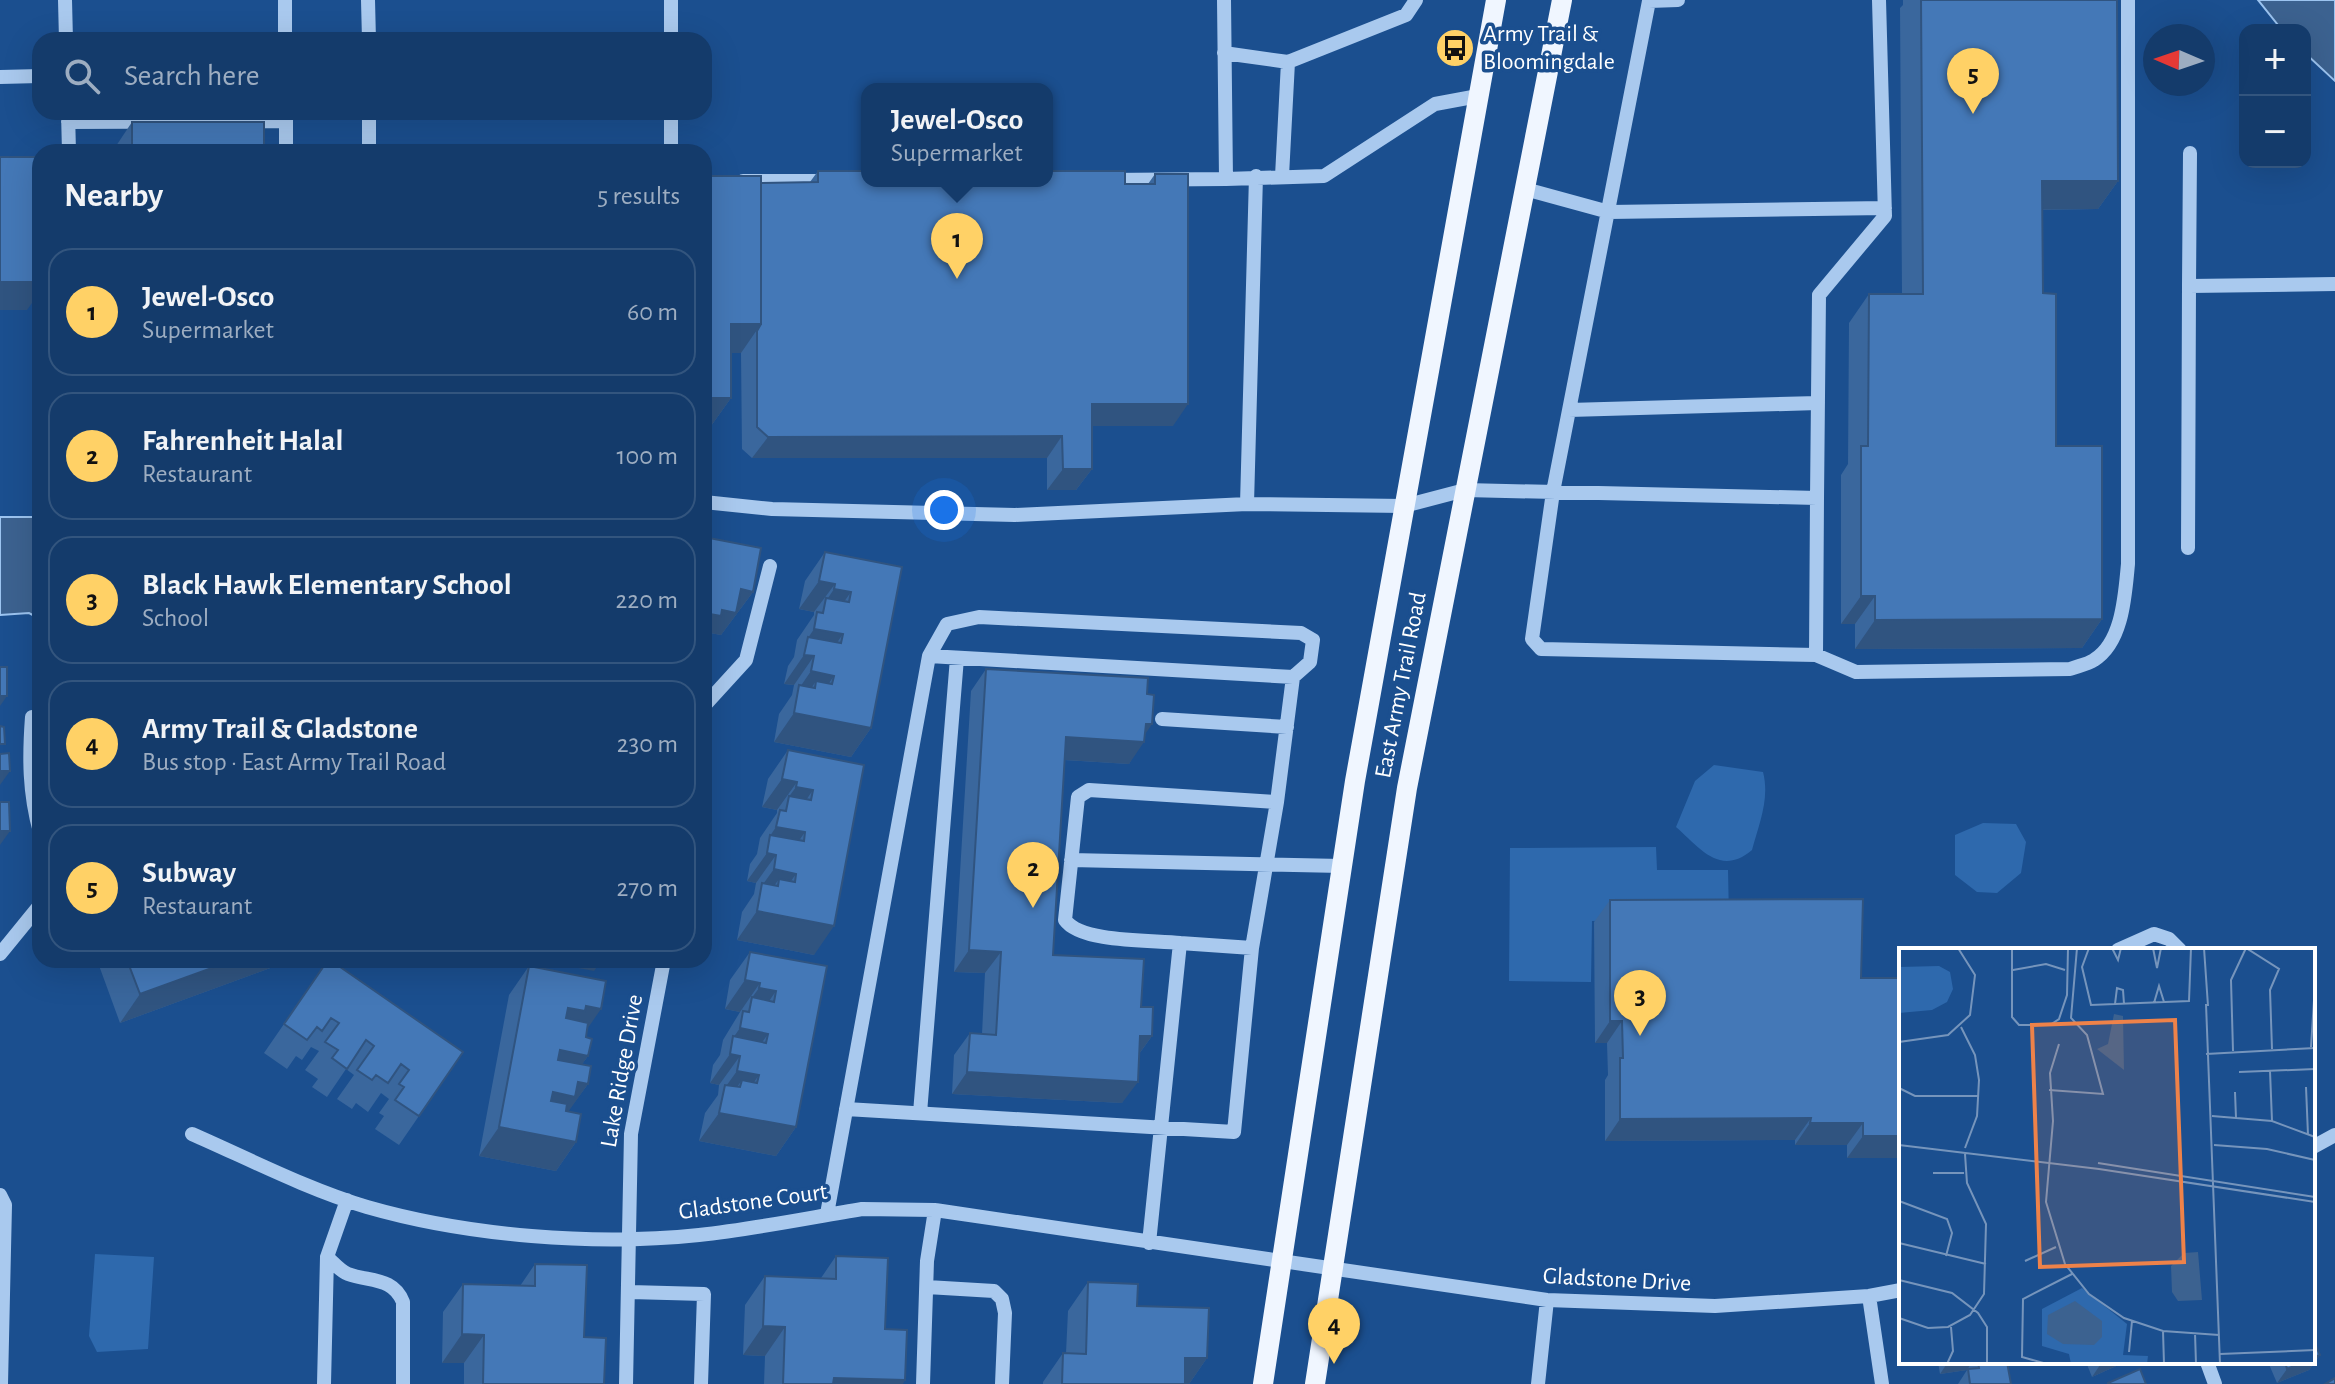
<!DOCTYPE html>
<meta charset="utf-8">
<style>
body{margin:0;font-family:"Alegreya Sans",sans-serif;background:#214673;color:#f1f3f6}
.controls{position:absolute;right:24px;top:24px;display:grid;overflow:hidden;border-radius:16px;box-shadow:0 8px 32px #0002}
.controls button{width:72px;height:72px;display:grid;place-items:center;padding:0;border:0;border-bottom:2px solid #33557e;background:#143b6b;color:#f1f3f6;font:40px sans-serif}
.compass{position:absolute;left:2143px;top:24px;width:72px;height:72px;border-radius:50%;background:#143b6b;box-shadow:0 8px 32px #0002;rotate:272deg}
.you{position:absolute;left:944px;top:510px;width:28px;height:28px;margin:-20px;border:6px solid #fff;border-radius:50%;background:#1a73e8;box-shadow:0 0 0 12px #1a73e833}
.badge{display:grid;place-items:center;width:52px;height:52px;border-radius:50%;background:#ffd166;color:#111;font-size:26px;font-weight:700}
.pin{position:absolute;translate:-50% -66px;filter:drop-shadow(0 2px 4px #0008)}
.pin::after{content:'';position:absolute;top:42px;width:28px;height:24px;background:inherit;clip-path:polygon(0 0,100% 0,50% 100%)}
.popup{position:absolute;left:861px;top:83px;width:192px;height:104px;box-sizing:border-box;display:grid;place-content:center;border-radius:16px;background:#143b6b;filter:drop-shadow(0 2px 6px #0005);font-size:26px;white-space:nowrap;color:#9dadc1}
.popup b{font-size:30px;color:#f1f3f6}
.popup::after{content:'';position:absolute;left:50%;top:100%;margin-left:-16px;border:16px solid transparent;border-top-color:#143b6b}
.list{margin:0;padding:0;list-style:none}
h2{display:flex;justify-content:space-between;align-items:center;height:104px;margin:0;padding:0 32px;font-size:34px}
h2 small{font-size:26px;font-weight:400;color:#9dadc1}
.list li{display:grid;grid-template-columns:52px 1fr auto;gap:24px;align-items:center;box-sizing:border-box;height:128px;margin:0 16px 16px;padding:0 16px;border:2px solid #33557e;border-radius:24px}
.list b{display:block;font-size:30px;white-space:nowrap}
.list p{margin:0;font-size:26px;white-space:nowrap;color:#9dadc1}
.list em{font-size:26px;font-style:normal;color:#9dadc1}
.icon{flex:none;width:44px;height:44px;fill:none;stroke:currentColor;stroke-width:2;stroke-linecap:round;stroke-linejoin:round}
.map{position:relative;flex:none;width:2335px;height:1384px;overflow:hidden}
.search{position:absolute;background:#143b6b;box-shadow:0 8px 32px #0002;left:32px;top:32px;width:680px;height:88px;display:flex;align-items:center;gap:20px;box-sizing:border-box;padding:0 28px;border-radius:24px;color:#9dadc1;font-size:30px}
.panel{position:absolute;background:#143b6b;box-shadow:0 8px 32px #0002;left:32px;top:144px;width:680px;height:824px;border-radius:24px}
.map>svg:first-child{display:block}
.green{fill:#2e69ad}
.water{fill:#3c6290;stroke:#9cc4f0;stroke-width:2}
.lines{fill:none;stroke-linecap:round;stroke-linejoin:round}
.minor{stroke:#a9c9ee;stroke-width:14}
.major{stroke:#f0f6ff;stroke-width:20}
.wall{fill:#3a679d}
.shaded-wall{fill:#305480}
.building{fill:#4478b7;stroke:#305480;stroke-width:2}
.labels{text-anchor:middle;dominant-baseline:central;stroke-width:7;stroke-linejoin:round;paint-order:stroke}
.poi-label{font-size:24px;fill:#fff;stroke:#1b4f8f;text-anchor:start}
.street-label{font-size:24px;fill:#fff;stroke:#1b4f8f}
.inset-road{fill:none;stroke:#7695bc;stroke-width:2}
.view{fill:#ee8249;fill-opacity:0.15;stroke:#ee8249;stroke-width:4}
.inset-edge{fill:none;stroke:#fff;stroke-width:4}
</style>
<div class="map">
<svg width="2335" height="1384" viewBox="0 0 2335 1384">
<rect width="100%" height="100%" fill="#1b4f8f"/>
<!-- green -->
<path class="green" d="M1714,765L1763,772C1770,799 1759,824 1752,850C1720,877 1700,848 1676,827L1695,781Z
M1983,823L2016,824L2026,842L2021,873L1997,893L1977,892L1955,875V835Z
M1656,847L1657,870H1728L1729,918L1592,921L1591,982L1509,981L1510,848Z
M95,1254L154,1257L148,1349L97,1352L89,1336Z"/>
<!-- water -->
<path class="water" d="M2258,0H2335V81L2305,53V30H2282Z
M0,517H40V619L29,613L0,615Z"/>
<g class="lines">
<!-- minor -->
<path class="minor" d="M65,0L66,40
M285,0V40
M368,0L369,40
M671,0V40
M1224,0L1226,179L1324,176L1435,104L1478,96
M1678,0L1649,1L1553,492L1532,639L1541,649L1816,655L1817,498
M1224,53L1288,62
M0,77L40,76
M68,112L69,152
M286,112V152
M369,112V152
M671,112V152
M68,122L286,121
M1282,176L1288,62L1406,15L1416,0
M1106,180L1226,179
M743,181H867
M1525,189L1609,212L1885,208
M2189,286L2190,153
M1569,410L1818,403
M704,502L772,509L1015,515L1247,504L1404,506L1465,490L1817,498L1819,295L1885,216L1879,0
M1247,504L1256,176
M2188,548L2189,286L2335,284
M1816,655L1856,672L2070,669C2078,666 2088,664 2094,660C2123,642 2125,594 2128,564V0
M929,656L947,624L979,617L1301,633L1313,640L1310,662L1293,677
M704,706L746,660L770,566
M32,717C29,757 29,793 40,832
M1162,719L1287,727
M1071,860L1342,866
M1180,943C1152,940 1081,943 1065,920L1078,797L1089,790L1277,802
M2118,950L2154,934L2169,939L2180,950
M0,954L40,905
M920,1113L957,658
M192,1134C249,1159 307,1189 367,1207C468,1236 594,1246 699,1235C754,1229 808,1218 862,1209L935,1210L1547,1300L1715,1306L1869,1296L1901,1290
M2313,1147L2335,1135
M0,1195L5,1205L1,1384
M827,1214L929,656L1293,677L1277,802L1252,948L1234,1132L846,1109
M1149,1243L1180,943L1252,948
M327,1257C334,1263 340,1271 348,1274C370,1282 393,1277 403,1302V1384
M927,1287L994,1291L1002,1299L1005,1313L1002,1384
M630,1292L704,1294L701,1384
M1869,1296L1882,1384
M2207,1362L2215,1384
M324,1384L327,1257L347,1200
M626,1384L631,1134L664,960
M923,1384L927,1261L935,1210
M1538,1384L1547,1300"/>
<!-- major -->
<path class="major" d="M1263,1384L1355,781L1496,0
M1315,1384L1407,788L1562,0"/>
</g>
<!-- wall -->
<path class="wall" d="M1903,0H2117L2118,181L2098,209L2042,210L2043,293L2056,446L2102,619L2082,648L1855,649V624H1841V475L1848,464L1849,323L1869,294H1902L1900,8L1903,5Z
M132,122L264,152H112Z
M818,171L1125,184H1148L1155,174L1173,426H1092V469L1076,490H1047V458H752L742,449L741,353H731V398L711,426H704V176L761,183L810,182Z
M704,537L753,592L721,635L710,633L706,638H704Z
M825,552L902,567L871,728L851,757L774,742L779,714L792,695L794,685L784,684L788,666L794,657L797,640L814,615V612L799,609L805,581Z
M986,669L1145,735L1129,764L1064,760L1053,955L1141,1007L1152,1036L1139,1054L1122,1103L952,1094L954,1055L970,1033L982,1034L985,973L954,972L971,691Z
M788,750L864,765L814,955L737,940L742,912L754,894L756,883L747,881L750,864L757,854L760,838L777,813V810L762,807L768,779Z
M1610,900L1861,978L1901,1158H1847V1145H1795V1140L1605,1141V1080L1608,1075L1607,1043H1595L1594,922Z
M750,952L827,966L796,1127L776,1156L699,1141L705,1113L718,1095L719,1085L710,1083L713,1065L720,1055L723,1040L740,1012L725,1009L730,980Z
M97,960H278L273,967L120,1023Z
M328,960L463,1052L399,1145L375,1129L384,1116L379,1113L389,1099L381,1093L368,1112L356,1103L352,1109L337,1099L354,1075L346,1069L327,1097L312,1087L318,1079L305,1070L319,1051L311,1047L302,1060L296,1056L287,1069L264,1053Z
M529,966L587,1029L586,1037L588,1056L582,1064L588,1084L568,1111L576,1142L556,1171L479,1156L509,995Z
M836,1256L885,1329L903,1384H764L765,1356L743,1355L745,1305L765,1276L821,1278Z
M535,1264L584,1337L604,1384H464V1363H442L443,1312L463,1284L520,1286Z
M1088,1282L1137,1306L1207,1358L1189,1384H1043V1382L1063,1353H1066L1068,1311Z
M2320,1355L2309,1370L2277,1383L2268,1362H2313Z
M1938,1362H2007L2011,1384H1958L1967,1370L1940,1374Z
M2086,1362H2125L2092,1377Z"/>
<!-- shaded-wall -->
<path class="shaded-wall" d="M2042,181H2118L2098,209L2022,210Z
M0,282H40V292L27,310H0Z
M731,324H761L741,353H711Z
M704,398H731L711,426H704Z
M1092,404H1188L1173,426H1076Z
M1062,436L1047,458H752L768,437Z
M1063,469H1092L1076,490H1047Z
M819,581L835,584L814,612L799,609Z
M741,589L753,592L721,635L710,633L706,638H704V613Z
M834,589L851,592L831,620L823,613L826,601Z
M1861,596H1875L1855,624H1841Z
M2102,619L2082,648L1855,649L1875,620Z
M814,629L843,634L823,663L814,656L794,685L784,684L804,655L808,638Z
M811,671L834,676L814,704L816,681L802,702L798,690Z
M0,696H7L0,706Z
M794,713L871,728L851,757L774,742Z
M1146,724H1152L1140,742H1144L1129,764L1050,759L1066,737Z
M0,771H10L0,785Z
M782,779L797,782L777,810L762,807Z
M796,787L813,790L793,819L786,811L788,798Z
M776,827L805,832L785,861L776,855L756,883L747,881L767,853L770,836Z
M0,831H10L0,845Z
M774,869L796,874L776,902L779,879L764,900L761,887Z
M757,911L834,926L814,955L737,940Z
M969,950L1001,952L985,973L954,972Z
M234,960H278L273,967L120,1023L140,994Z
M536,960H602L594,971Z
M745,980L760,983L740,1012L725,1009Z
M759,988L776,991L756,1020L749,1012L751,999Z
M586,1006L601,1009L581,1038L548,1037L568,1008Z
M1610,1021H1622L1607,1043H1595Z
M740,1028L768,1034L748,1062L740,1056L719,1085L710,1083L730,1054L733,1038Z
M1140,1036H1152L1136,1058Z
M560,1050L588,1056L568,1084L540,1079Z
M737,1071L759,1075L739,1104L742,1080L727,1101L724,1089Z
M967,1072L1138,1082L1122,1103L952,1094Z
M578,1082L588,1084L568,1112L533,1121L553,1092Z
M719,1113L796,1127L776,1156L699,1141Z
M1811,1118L1795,1140L1605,1141L1620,1119Z
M1810,1123H1863L1847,1145H1795Z
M499,1127L576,1142L556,1171L479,1156Z
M1863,1136H1901V1158H1847Z
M763,1326L785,1327L765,1356L743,1355Z
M462,1334L484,1335L464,1363H442Z
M2320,1355L2309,1370L2277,1383L2287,1369L2303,1362H2313V1358Z
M1185,1358H1207L1189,1384H1167Z
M1948,1362H1972L1967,1370L1940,1374Z
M2102,1362H2125L2092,1377Z
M834,1378L905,1380L903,1384H829Z"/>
<!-- building -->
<path class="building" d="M1921,0H2117L2118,181H2042L2043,293L2056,294V446H2102V619L1875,620V596H1861V446H1868L1869,294H1923Z
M132,122H264V152H132Z
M0,157H40V282H0Z
M818,171H867V181H1047V171H1125V184H1155V174H1188V404H1092V469H1063L1062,436L768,437L757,427V331L761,324V183L818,182Z
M704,176H761V324H731V398H704Z
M704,537L761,548L753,592L741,589L736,613L722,610L721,616L704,613L709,585L704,584Z
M825,552L902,567L871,728L794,713L799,685L815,688L816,681L832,684L834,676L811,671L814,656L804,655L808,637L841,643L843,634L814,629L817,612L823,613L826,598L849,602L851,592L834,589L835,584L819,581Z
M0,667H7V696H0Z
M986,669L1148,678L1147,694L1154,695L1152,724H1146L1144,742L1066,737L1053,955L1144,959L1141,1007H1153L1152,1036H1140L1138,1082L967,1072L970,1033L996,1035L1001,952L969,950Z
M0,726L4,727L5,744H0Z
M788,750L864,765L834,926L757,911L762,883L778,886L779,879L795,882L796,874L774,869L776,855L767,853L770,835L804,841L805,832L776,827L780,810L786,811L789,796L811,800L813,790L796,787L797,782L782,779Z
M9,753L10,771H0V754Z
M0,802H9L10,831H0Z
M1863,899L1861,978H1901V1136H1863V1123H1810L1811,1118L1620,1119V1058H1623L1622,1021H1610V900Z
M750,952L827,966L796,1127L719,1113L725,1085L740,1087L742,1080L757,1083L759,1075L737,1071L740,1056L730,1054L733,1036L766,1043L768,1034L740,1028L743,1011L749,1012L752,997L774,1002L776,991L759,988L760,983L745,980Z
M127,960H234L140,994Z
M328,960H330L463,1052L419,1116L395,1100L404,1087L399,1084L409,1070L401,1064L388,1083L376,1075L372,1080L357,1070L374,1046L366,1040L347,1069L332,1058L338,1050L325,1042L339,1023L331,1018L322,1031L317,1027L307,1040L284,1024Z
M529,966L606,981L601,1009L586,1006L585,1011L568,1008L566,1018L588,1023L586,1037L592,1039L588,1056L560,1050L558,1060L591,1066L588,1084L578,1082L575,1097L553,1092L551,1101L567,1104L566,1111L581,1114L576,1142L499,1127Z
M836,1256L888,1258L885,1329L907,1330L905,1380L834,1378L833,1384H783L785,1327L763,1326L765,1276L836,1279Z
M535,1264L587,1265L584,1337L606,1338L604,1384H483L484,1335L462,1334L463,1284L535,1286Z
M1088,1282L1138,1284L1137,1306L1209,1308L1207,1358H1185V1384H1062L1063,1353L1086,1354Z
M2313,1339L2320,1355L2313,1358Z
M1978,1362H2007L2011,1384H1970L1968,1369L1979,1368Z
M2285,1362H2303L2287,1369Z
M2140,1369L2146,1384H2108V1383Z
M2335,1378V1384H2325Z"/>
<!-- icons -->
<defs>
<g id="bus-disc" transform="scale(2)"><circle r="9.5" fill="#ffd166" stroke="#1b4f8f"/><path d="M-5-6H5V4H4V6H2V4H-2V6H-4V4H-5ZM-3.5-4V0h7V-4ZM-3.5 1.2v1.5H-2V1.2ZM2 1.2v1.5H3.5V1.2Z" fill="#111"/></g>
</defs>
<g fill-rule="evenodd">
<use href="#bus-disc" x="1455" y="48"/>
</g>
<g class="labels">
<!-- poi labels -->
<g class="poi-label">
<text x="1483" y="34">Army Trail &amp;<tspan x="1483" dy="28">Bloomingdale</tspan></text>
</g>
<!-- street labels -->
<g class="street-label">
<text transform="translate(1401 685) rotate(-79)">East Army Trail Road</text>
<text transform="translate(622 1071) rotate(-80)">Lake Ridge Drive</text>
<text transform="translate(753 1202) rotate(-8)">Gladstone Court</text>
<text transform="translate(1617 1280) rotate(3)">Gladstone Drive</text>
</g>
</g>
<!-- overview -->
<g transform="translate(1899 948)">
<rect width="416" height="416" fill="#1b4f8f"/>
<path d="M40,18L51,24L54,41L48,54L33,62L0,65V19ZM183,340L228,376L224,407L249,408L248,416H172L170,406L143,398V361Z" fill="#2e69ad"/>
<path d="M215,66L224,68L225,122L198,101L209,96ZM299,304L303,352L279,353L273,344L272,318L285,305ZM176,353L203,373V389L195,397L164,396L148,386L149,367Z" fill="#3c6290"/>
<path class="inset-road" d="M113,0V69L120,77H151L160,71L168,47L169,0M190,0L183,19L192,57L290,53L292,0M213,0L219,12L222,0M254,0L258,20L262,0M305,0L309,58M114,22L147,16L166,22M255,55L260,38L265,54M216,56L218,40L224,42L225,56M307,56L321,416M62,79L76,107L80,132L78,168L66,200M0,94L49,87L71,67L76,27L59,0M160,96L151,125L154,173L147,254L166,316L190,346L225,370L264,383L320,387M412,99L416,37M334,103L332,32L347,0L380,21L371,42L373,101M307,106L416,100M371,123L373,173M340,124L416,121M407,139L409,187M0,140L16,148H79M150,142L204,146L188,87L172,70L178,0M336,144L337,170M313,168L373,173L416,189M0,197L200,221L416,254M315,197L368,201L416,212M199,215L416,249M34,225H65M0,253L48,271L53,285L47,308M0,295L87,316M126,313L157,299M0,332L53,345L79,365L88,379V416M0,370L29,380L49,379L71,367L85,346L87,276L68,235L66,206M264,383L265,416M296,385L297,416M230,404L233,373M321,406L416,402M48,416L54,403L52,379M148,416L123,409L124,351L173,326"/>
<path class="view" d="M276,72L285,314L141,319L133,77Z"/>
<rect width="416" height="416" class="inset-edge"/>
</g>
</svg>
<div class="controls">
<button>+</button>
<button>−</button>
</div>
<svg class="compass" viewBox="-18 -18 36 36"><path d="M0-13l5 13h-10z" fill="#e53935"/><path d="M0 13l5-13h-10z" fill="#9dadc1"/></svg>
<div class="you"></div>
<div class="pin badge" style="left:957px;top:279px">1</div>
<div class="popup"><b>Jewel-Osco</b>Supermarket</div>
<div class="pin badge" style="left:1033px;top:908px">2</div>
<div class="pin badge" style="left:1640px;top:1036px">3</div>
<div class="pin badge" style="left:1334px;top:1364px">4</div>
<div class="pin badge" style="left:1973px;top:114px">5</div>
<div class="search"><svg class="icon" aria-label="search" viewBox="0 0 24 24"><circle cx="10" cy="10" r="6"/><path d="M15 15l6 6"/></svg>Search here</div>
<section class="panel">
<h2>Nearby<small>5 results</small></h2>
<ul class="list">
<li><span class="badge">1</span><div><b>Jewel-Osco</b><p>Supermarket</p></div><em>60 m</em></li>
<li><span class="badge">2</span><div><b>Fahrenheit Halal</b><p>Restaurant</p></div><em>100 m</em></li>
<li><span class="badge">3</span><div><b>Black Hawk Elementary School</b><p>School</p></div><em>220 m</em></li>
<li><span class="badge">4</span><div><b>Army Trail &amp; Gladstone</b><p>Bus stop · East Army Trail Road</p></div><em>230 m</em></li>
<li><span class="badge">5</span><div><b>Subway</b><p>Restaurant</p></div><em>270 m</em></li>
</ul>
</section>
</div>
